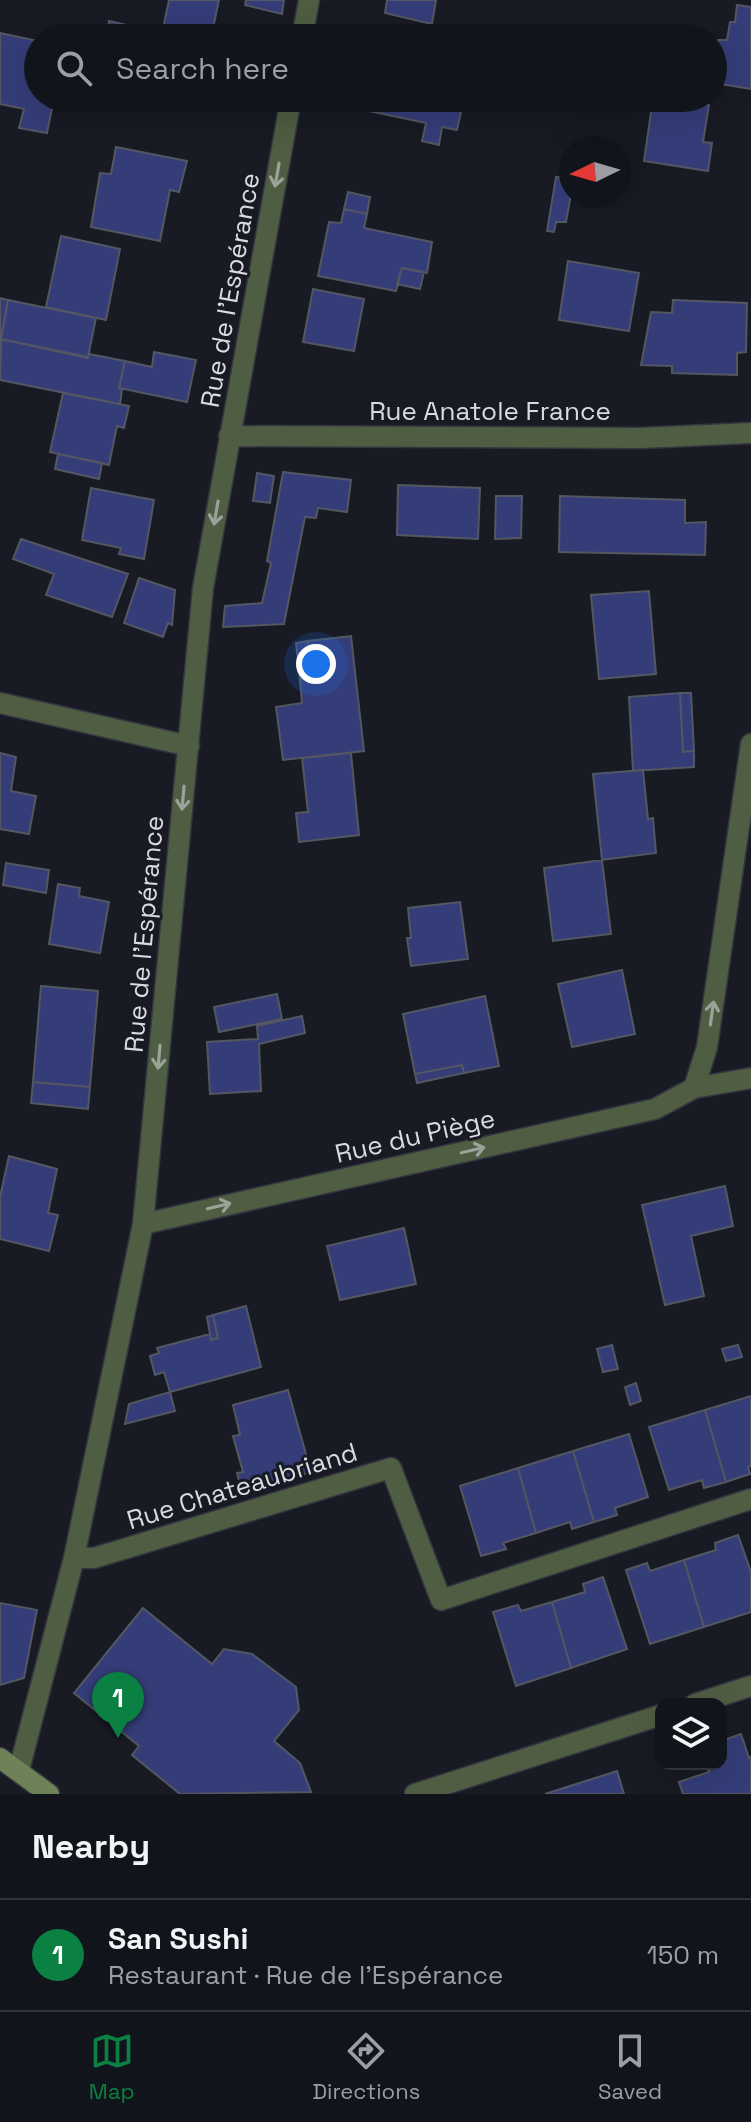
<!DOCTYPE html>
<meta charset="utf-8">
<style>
body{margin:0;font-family:"Space Grotesk",sans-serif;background:#1b1d24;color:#f1f3f6}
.controls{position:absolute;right:24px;bottom:24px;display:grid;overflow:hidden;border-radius:16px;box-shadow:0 8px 32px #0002}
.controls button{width:72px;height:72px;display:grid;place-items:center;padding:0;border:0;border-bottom:2px solid #31333a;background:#12141b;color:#f1f3f6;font:40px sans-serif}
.compass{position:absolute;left:559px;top:136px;width:72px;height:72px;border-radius:50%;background:#12141b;box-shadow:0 8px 32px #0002;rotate:265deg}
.you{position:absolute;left:316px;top:664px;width:28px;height:28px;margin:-20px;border:6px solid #fff;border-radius:50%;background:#1a73e8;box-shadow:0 0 0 12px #1a73e833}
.badge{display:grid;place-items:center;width:52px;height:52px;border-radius:50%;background:#0b8043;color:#fff;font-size:26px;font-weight:700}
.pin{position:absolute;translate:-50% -66px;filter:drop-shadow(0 2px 4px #0008)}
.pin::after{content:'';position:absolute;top:42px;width:28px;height:24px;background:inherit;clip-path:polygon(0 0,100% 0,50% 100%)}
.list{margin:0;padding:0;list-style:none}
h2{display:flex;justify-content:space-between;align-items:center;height:104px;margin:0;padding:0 32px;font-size:34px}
h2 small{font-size:26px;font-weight:400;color:#9c9ea3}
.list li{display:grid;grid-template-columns:52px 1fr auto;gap:24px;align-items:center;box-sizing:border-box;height:112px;padding:0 32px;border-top:2px solid #31333a}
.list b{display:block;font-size:30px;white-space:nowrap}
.list p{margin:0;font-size:26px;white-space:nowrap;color:#9c9ea3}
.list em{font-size:26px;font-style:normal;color:#9c9ea3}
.icon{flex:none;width:44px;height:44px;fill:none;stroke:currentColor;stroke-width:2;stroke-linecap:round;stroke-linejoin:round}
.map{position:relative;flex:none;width:751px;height:1794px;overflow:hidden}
.search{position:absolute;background:#12141b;box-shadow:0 8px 32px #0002;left:24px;right:24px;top:24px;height:88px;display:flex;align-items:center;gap:20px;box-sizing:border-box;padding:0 28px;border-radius:44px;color:#9c9ea3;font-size:30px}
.sheet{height:216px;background:#12141b}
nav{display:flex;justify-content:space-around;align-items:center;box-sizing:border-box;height:112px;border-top:2px solid #31333a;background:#12141b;font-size:22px;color:#9c9ea3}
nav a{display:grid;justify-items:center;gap:4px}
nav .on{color:#0b8043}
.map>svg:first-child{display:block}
.building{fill:#343d78;stroke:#545762;stroke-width:2}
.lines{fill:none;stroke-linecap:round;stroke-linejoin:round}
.lane-casing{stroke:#33353f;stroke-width:23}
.street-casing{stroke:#33353f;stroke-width:23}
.secondary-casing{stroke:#33353f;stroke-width:23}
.lane{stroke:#4f5d42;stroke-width:20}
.street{stroke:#4f5d42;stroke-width:20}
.secondary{stroke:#6d8357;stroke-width:20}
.oneway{stroke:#9ba29a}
.labels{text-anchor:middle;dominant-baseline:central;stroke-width:6;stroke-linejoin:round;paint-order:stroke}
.street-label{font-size:26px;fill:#d9dbe2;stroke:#181a24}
</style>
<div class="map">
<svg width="751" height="1794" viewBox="0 0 751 1794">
<rect width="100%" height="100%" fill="#181a24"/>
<!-- building -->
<path class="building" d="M169,0H219L211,38H106L109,21L162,33Z
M246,0H284L282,14L245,5Z
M387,0H436L432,24L385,13Z
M737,5L751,7V89L720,84L722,69L714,60L713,49L718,40H727L730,22H735Z
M0,33L38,41V98H54L47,133L19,128L24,109L0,104Z
M373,98H464L457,130L442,127L439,145L422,141L426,123L369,111Z
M653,98L709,105L703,142L712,143L708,171L644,161Z
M116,147L187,161L179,192L170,190L160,241L91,227L100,173L111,174Z
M556,177L571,179V194L566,222H556L554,232L547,231Z
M348,192L370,197L367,214L344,209Z
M344,209L367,214L364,228L432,242L427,273L402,268L396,291L318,276L329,222L341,223Z
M61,236L120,249L106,320L46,307Z
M568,261L639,273L629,331L559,320Z
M402,268L424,272L420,289L397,284Z
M313,289L364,299L354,351L303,342Z
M0,298L8,300L1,339H0Z
M8,300L96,318L88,357L1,339Z
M673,300L747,303L746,352L737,353V375L672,373V366L641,365L651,312L672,313Z
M1,339L88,358L89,354L125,361L119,388L122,389L120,404L0,380Z
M154,352L196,360L187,402L119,388L125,361L152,367Z
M63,393L129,406L124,428L117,426L109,465L50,452Z
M58,454L102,463L99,479L55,469Z
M283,472L351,480L347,512L318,508L316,518L305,517L284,624L223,627L225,606L262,603L271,563L267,561Z
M257,473L274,476L270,503L253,501Z
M398,485L480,488L478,539L397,535Z
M91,488L154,500L144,559L119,554L121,548L82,540Z
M496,496H522L521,538L495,539Z
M560,496L685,500V523L706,522L705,555L559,552Z
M21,539L128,574L112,617L46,595L54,574L13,559Z
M139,578L175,590L172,625L168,623L163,637L124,623Z
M649,591L656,674L599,679L591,595Z
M351,636L364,751L283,760L276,707L302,703L300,680L310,678L308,641Z
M308,641L310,678L300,680L296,643Z
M680,693H691L694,751L683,752Z
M680,693L683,752L694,751V767L633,771L629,697Z
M0,753L16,757L11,791L36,796L29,834L0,829Z
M351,753L359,835L299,842L296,813L308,812L302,758Z
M643,770L648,819L653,818L656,853L602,860L593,774Z
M602,860L611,934L553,941L544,868Z
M6,863L49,870L46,893L3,885Z
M58,884L80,888L79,896L109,902L100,953L49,944Z
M460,902L468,959L411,966L407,938H411L408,908Z
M622,970L635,1034L572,1047L558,984Z
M41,986L98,991L90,1087L33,1082Z
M277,994L282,1019L219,1032L214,1007Z
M485,996L499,1066L464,1073L462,1065L415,1074L403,1014Z
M302,1016L305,1033L259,1044L261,1091L210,1094L207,1042L258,1039L257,1026Z
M462,1065L464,1073L417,1083L415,1074Z
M33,1082L90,1087L88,1109L31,1103Z
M9,1156L57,1169L48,1213L58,1215L49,1251L0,1239V1197Z
M725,1186L733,1226L691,1236L704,1296L665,1305L642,1205Z
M404,1228L416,1284L340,1300L327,1246Z
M246,1306L261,1367L170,1392L164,1372L155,1375L150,1356L159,1353L157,1348L210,1334L211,1340L218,1338L213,1315Z
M213,1315L218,1338L211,1340L207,1317Z
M612,1345L618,1369L603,1372L597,1349Z
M738,1345L742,1357L726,1361L722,1349Z
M636,1383L641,1401L630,1405L625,1387Z
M288,1390L311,1472L242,1493L237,1473L243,1472L233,1436L240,1435L233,1405Z
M170,1392L175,1411L125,1424L129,1404Z
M751,1396V1466L748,1467L750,1474L726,1482L705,1410Z
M705,1410L726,1482L704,1488L702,1480L669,1490L649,1427Z
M629,1434L648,1497L615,1508L617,1515L594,1522L573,1451Z
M573,1451L594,1522L572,1529L570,1522L536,1533L518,1468Z
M518,1468L536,1533L503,1543L506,1549L481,1556L460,1486Z
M738,1535L751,1572V1612L704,1627L684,1560L716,1550L715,1543Z
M684,1560L704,1627L650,1644L626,1570L647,1563L650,1571Z
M603,1577L627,1649L571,1668L552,1602L585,1592L583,1584Z
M552,1602L571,1668L516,1686L493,1612L518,1605L521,1611Z
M0,1603L37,1610L24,1678L0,1685Z
M143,1608L212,1664L224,1649L252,1654L296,1687L299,1710L274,1741L300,1763L311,1792L180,1794L132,1755L139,1746L74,1693Z
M741,1734L749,1758L751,1757V1794H683L679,1782L709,1772L706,1764H721V1741Z
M617,1771L624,1794H545Z"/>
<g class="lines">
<!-- lane casing -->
<g class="lane-casing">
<path id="lane" d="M694,1088L751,1078
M695,1704L751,1686
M415,1794L661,1715"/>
</g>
<!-- street casing -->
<g class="street-casing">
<path id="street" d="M302,38L309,0
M229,436L641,438L751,433
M0,703L189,746
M143,1224L655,1109L694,1088L707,1047L751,744
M74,1558H94L391,1468L441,1600L751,1499
M19,1770L74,1558L143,1224L203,588L291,98"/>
</g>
<!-- secondary casing -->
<g class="secondary-casing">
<path id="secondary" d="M0,1758L49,1794"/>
</g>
<!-- lane -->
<use href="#lane" class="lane"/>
<!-- street -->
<use href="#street" class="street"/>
<!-- secondary -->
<use href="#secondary" class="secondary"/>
</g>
<!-- one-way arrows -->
<defs><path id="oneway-shaft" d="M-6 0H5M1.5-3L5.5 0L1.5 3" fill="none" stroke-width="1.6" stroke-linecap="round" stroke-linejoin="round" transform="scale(2)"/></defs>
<g class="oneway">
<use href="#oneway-shaft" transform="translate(277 175) rotate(100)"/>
<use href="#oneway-shaft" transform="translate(216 513) rotate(100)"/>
<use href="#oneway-shaft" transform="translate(183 798) rotate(95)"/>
<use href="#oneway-shaft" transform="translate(712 1013) rotate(-82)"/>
<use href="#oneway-shaft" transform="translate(159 1057) rotate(95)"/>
<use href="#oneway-shaft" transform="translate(473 1150) rotate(-13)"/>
<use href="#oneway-shaft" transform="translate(219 1206) rotate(-13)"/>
</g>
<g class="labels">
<!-- street labels -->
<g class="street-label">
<text transform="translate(230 290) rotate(-80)">Rue de l'Espérance</text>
<text x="490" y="411">Rue Anatole France</text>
<text transform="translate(144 934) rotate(-85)">Rue de l'Espérance</text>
<text transform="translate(415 1136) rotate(-13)">Rue du Piège</text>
<text transform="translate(242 1486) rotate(-17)">Rue Chateaubriand</text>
</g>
</g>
</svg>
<div class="controls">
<button><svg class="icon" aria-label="layers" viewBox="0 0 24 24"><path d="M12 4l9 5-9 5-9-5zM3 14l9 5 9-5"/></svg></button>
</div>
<svg class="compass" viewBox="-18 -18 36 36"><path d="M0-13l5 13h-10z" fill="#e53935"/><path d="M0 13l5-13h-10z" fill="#9c9ea3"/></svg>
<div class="you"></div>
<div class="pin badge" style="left:118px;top:1738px">1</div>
<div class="search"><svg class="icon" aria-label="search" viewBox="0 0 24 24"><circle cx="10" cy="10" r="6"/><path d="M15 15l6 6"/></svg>Search here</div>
</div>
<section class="sheet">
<h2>Nearby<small></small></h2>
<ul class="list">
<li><span class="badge">1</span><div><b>San Sushi</b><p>Restaurant · Rue de l'Espérance</p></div><em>150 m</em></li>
</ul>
</section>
<nav>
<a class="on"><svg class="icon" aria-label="map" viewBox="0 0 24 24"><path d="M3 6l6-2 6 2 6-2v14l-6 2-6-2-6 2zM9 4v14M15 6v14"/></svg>Map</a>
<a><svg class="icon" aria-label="directions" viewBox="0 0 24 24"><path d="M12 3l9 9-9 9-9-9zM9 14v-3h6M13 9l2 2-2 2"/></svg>Directions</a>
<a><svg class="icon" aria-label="saved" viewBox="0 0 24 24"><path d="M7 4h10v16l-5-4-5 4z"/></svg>Saved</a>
</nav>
